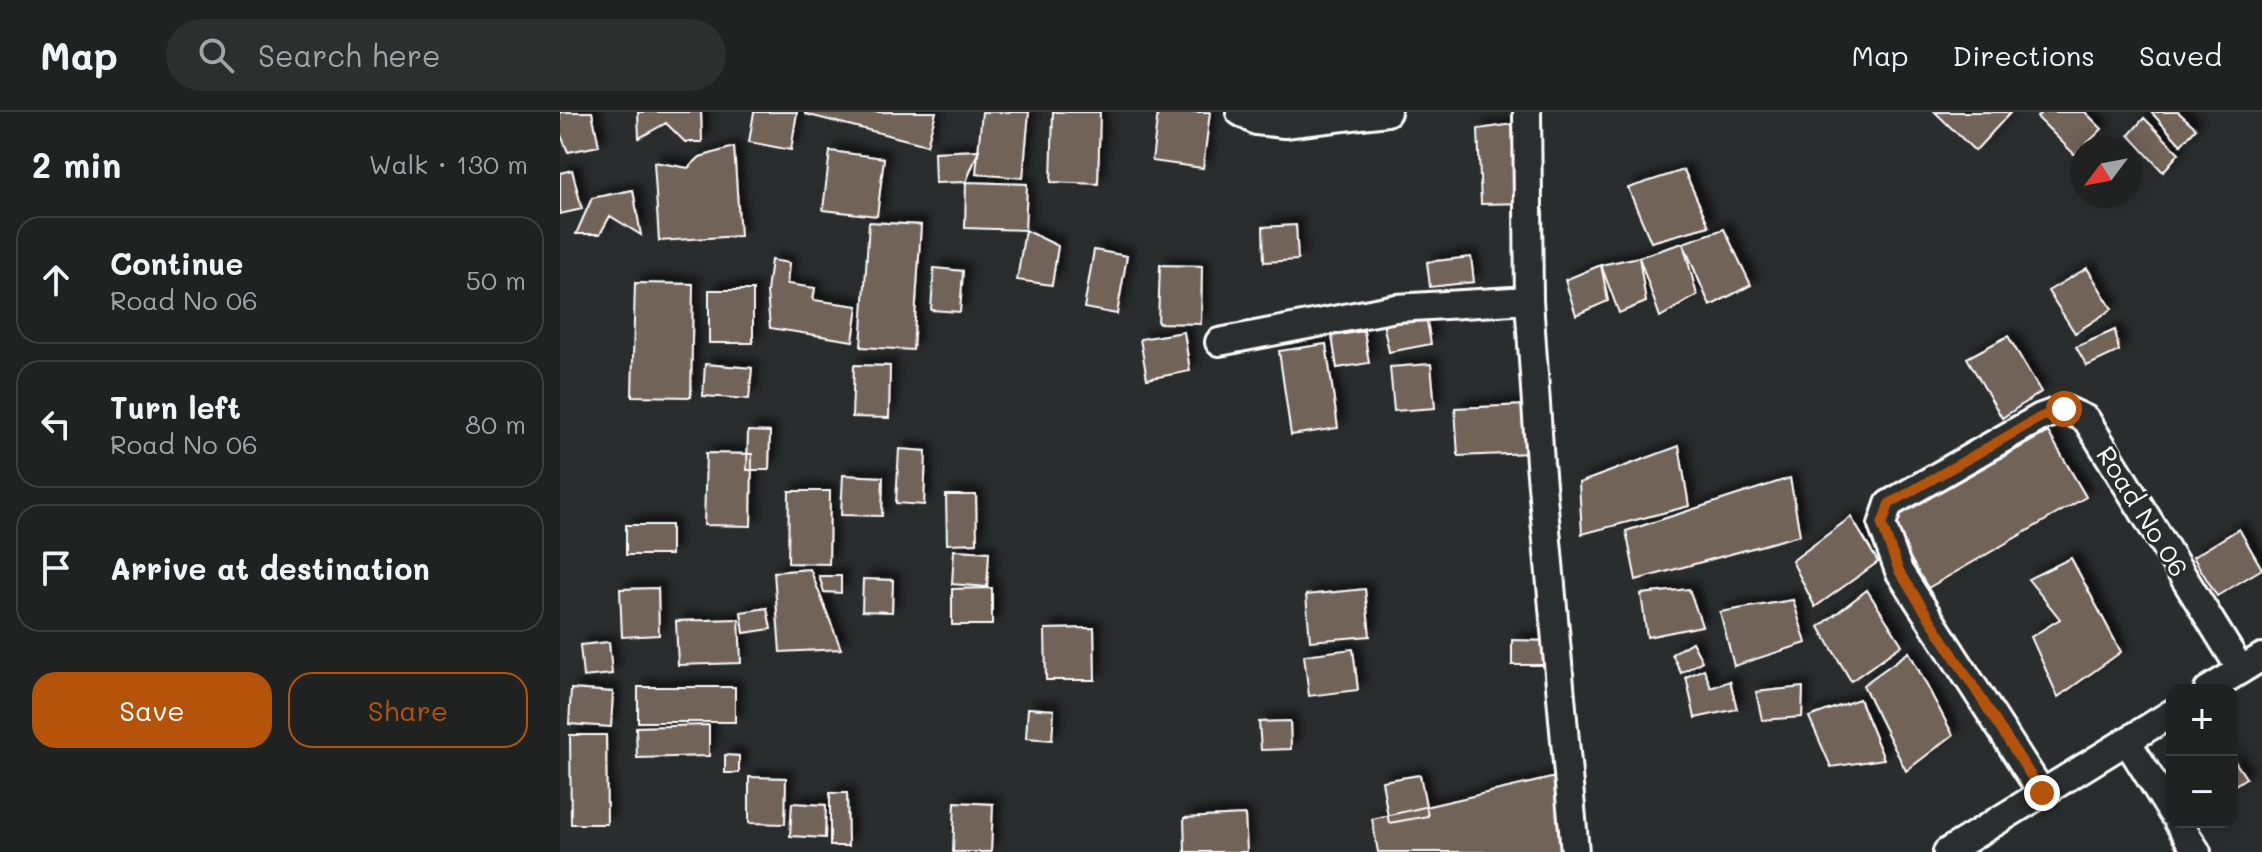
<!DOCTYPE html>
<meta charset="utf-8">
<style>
body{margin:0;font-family:Mali,sans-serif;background:#2d2f2f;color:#f1f3f6}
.controls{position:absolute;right:24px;bottom:24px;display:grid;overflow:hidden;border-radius:16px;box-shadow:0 4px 20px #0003}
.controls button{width:72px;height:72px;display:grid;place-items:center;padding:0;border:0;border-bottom:2px solid #3d3f40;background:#202222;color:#f1f3f6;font:40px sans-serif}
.compass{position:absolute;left:1510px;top:24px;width:72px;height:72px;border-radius:50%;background:#202222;box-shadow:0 4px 20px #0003;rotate:238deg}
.stop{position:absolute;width:24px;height:24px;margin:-18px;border:6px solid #b45309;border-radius:50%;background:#fff}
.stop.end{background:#b45309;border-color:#fff;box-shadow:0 2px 8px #0008}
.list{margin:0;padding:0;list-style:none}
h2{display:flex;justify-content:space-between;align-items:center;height:104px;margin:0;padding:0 32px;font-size:34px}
h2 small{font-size:26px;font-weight:400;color:#a2a4a5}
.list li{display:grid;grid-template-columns:52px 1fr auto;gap:24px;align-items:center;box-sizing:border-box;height:128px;margin:0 16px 16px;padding:0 16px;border:2px solid #3d3f40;border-radius:24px}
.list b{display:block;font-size:30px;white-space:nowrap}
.list p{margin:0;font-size:26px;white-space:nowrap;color:#a2a4a5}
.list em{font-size:26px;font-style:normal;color:#a2a4a5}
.actions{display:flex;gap:16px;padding:24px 32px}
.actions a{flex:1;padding:18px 0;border:2px solid #b45309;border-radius:24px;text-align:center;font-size:28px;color:#b45309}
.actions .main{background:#b45309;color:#fff}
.icon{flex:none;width:44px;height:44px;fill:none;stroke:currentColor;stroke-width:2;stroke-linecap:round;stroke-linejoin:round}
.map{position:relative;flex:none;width:1702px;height:740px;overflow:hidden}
header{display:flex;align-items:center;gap:48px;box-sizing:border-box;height:112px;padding:0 40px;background:#202222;border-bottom:2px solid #3d3f40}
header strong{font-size:38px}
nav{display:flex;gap:44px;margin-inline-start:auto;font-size:28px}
.search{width:560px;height:72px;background:#2d2f2f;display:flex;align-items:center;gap:20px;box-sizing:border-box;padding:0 28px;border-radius:44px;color:#a2a4a5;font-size:30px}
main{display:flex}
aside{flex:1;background:#202222}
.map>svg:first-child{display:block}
.building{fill:#726359;stroke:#fff;stroke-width:2;filter:url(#shadow)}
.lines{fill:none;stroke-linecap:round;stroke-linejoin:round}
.minor-casing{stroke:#fff;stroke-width:32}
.minor{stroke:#2a2d2e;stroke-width:26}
.route{stroke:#b45309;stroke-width:10}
.labels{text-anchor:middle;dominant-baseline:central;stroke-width:6;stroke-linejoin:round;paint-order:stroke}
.street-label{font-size:26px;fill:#fff;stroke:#2a2d2e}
</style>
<header>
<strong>Map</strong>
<div class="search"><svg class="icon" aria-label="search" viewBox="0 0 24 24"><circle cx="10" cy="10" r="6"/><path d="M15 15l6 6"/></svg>Search here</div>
<nav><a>Map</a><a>Directions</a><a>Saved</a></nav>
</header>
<main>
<aside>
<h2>2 min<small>Walk · 130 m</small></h2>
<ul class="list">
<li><svg class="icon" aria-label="ahead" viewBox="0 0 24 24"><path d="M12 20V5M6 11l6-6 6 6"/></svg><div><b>Continue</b><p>Road No 06</p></div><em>50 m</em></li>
<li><svg class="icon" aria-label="left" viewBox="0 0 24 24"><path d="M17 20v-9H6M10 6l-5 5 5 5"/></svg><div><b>Turn left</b><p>Road No 06</p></div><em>80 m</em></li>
<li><svg class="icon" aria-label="arrive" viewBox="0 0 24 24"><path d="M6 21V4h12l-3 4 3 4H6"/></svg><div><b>Arrive at destination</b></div></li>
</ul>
<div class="actions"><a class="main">Save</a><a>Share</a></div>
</aside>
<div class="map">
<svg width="1702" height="740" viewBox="0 0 1702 740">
<defs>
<filter id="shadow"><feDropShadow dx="7" dy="-7" stdDeviation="4" flood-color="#0009"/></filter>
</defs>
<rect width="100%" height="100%" fill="#2a2d2e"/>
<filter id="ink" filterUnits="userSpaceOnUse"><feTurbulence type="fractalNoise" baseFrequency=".0125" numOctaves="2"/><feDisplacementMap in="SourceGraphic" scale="16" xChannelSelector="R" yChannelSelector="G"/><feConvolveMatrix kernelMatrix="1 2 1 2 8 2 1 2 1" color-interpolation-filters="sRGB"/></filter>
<g filter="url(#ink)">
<!-- building -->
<path class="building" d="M0,0H32L39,34L8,40L0,21Z
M78,0H141L142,30H125L106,11L79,26Z
M194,0H237L231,38L189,30Z
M245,0H376L367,33L245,2Z
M422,0H469L463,66L416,62Z
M493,0H540L538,72L491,70Z
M598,0H650L643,56L592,49Z
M1375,0H1451L1415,39Z
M1482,0H1525L1542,17L1515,43L1477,5Z
M1591,0H1618L1636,16L1621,33Z
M1584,6L1619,41L1603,60L1569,23Z
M962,11L966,91L921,92L918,17Z
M174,35L180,124L99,129L94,50L128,56L140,45Z
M419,38L406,70L375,71L374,40Z
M270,39L324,46L317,104L263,98Z
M12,58L22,97L0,102V61Z
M1124,58L1149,114L1091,130L1068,76Z
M406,70L467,72L465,118L405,116Z
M73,78L81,123L50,104L40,122H16L32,86Z
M309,110L361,113L353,238L301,235Z
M736,113L738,148L704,150L703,115Z
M1164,117L1191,173L1150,194L1123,131Z
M465,118L498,134L492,173L457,168Z
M1123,131L1137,183L1100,205L1079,145Z
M534,138L567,144L557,202L524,196Z
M911,145L914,170L870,175L867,150Z
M1079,145L1086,190L1059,201L1041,153Z
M211,148L229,151L227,172L255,176L253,188L298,194L293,229L210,216L207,180Z
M600,153L642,154L641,212L598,211Z
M1041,153L1048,189L1016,203L1005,168Z
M374,156L403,159L400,200L371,198Z
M1527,156L1552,197L1515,221L1488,179Z
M75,171L133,172L131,285L72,284Z
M149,178H193V231H149Z
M865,198L871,232L829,240L822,206Z
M1555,218L1559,239L1527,254L1516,235Z
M804,219L809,251L777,256L772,224Z
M624,220L630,259L587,267L580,227Z
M1448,224L1481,280L1442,306L1407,246Z
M766,232L778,316L731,323L719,239Z
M145,252L192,256L189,287L143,284Z
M871,252L875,296L834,299L830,255Z
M294,253L330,254L329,306L292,305Z
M968,293L971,341L898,344L895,296Z
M188,319L210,320L209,358H187Z
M1488,320L1526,385L1368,476L1328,409Z
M1119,334L1129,394L1022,422L1019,371Z
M339,337L366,339L364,393L336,391Z
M146,341L192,342L191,414L144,413Z
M283,363L323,365L322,404L281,403Z
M1230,366L1240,423L1076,468L1066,419Z
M229,379H270L269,452L228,451Z
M386,383H416L417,431L387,432Z
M1291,405L1318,450L1255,495L1232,449Z
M66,413H111V443H66Z
M1679,417L1702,457L1657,484L1633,445Z
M394,438L429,440L427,475L392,472Z
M1511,446L1561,540L1498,585L1471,525L1500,507L1468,467Z
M250,457L281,537L220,540L214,460Z
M259,464H281V481L264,480Z
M303,467L333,468L332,500L302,499Z
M98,476L99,523L62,525L60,477Z
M432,476V513H392V477Z
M805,477L810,524L750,529L746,483Z
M1129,477L1142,514L1087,525L1081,482Z
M1307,478L1342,533L1291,569L1259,515Z
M1233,488L1246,531L1174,554L1160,500Z
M207,496L211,517L184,521L181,500Z
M179,507L181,551L118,553L116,509Z
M534,516L535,568H486L485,517Z
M952,528L988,529L987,553H952Z
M49,530L52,562L23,565L20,533Z
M1132,530L1142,549L1121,561L1112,542Z
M793,537L798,578L749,584L744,543Z
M1349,540L1393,623L1346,659L1303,573Z
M1144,557L1151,576L1170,569L1177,597L1135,606L1126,565Z
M78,575H175V610H78Z
M1243,575L1242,605L1202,608L1196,580Z
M11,577L53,580L51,615L9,612Z
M1299,587L1324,647L1271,655L1249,605Z
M468,596L494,598L492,628L466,626Z
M730,609L731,637L701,638L699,610Z
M149,613V644L77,646L76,615Z
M10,623H46L47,712H11Z
M165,643L179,644V661H165Z
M1672,645L1686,666L1672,675Z
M860,663L868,704L829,711L822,669Z
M189,665L226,666L225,712L189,711Z
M996,665L1008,740H818L812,707Z
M270,681H287L288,734H270Z
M395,690L433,692L431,740H393Z
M232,691L266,693L265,726L230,724Z
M685,703L687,740H625L624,706Z"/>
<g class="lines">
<!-- minor casing -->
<g class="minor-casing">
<path id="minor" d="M680,0L696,9L724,12L827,0
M967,0L969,188L980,351L1015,740
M659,230L836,196L969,188
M1648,578L1702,545
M1567,629L1612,701
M1482,681L1339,459L1322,413L1329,392L1481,305L1504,297L1526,307L1681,558
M1618,710L1637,740
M1387,740L1612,601"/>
</g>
<!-- minor -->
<use href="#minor" class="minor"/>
</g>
</g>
<g class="lines" filter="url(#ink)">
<!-- route -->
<path class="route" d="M1482,681L1339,459L1322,413L1329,392L1481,305L1504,297"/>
</g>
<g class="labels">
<!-- street labels -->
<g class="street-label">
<text transform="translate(1583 399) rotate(58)">Road No 06</text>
</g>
</g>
</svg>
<div class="controls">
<button>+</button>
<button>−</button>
</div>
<svg class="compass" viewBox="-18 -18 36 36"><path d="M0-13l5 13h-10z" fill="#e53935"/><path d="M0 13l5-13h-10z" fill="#a2a4a5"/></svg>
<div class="stop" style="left:1504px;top:297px"></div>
<div class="stop end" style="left:1482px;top:681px"></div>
</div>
</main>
